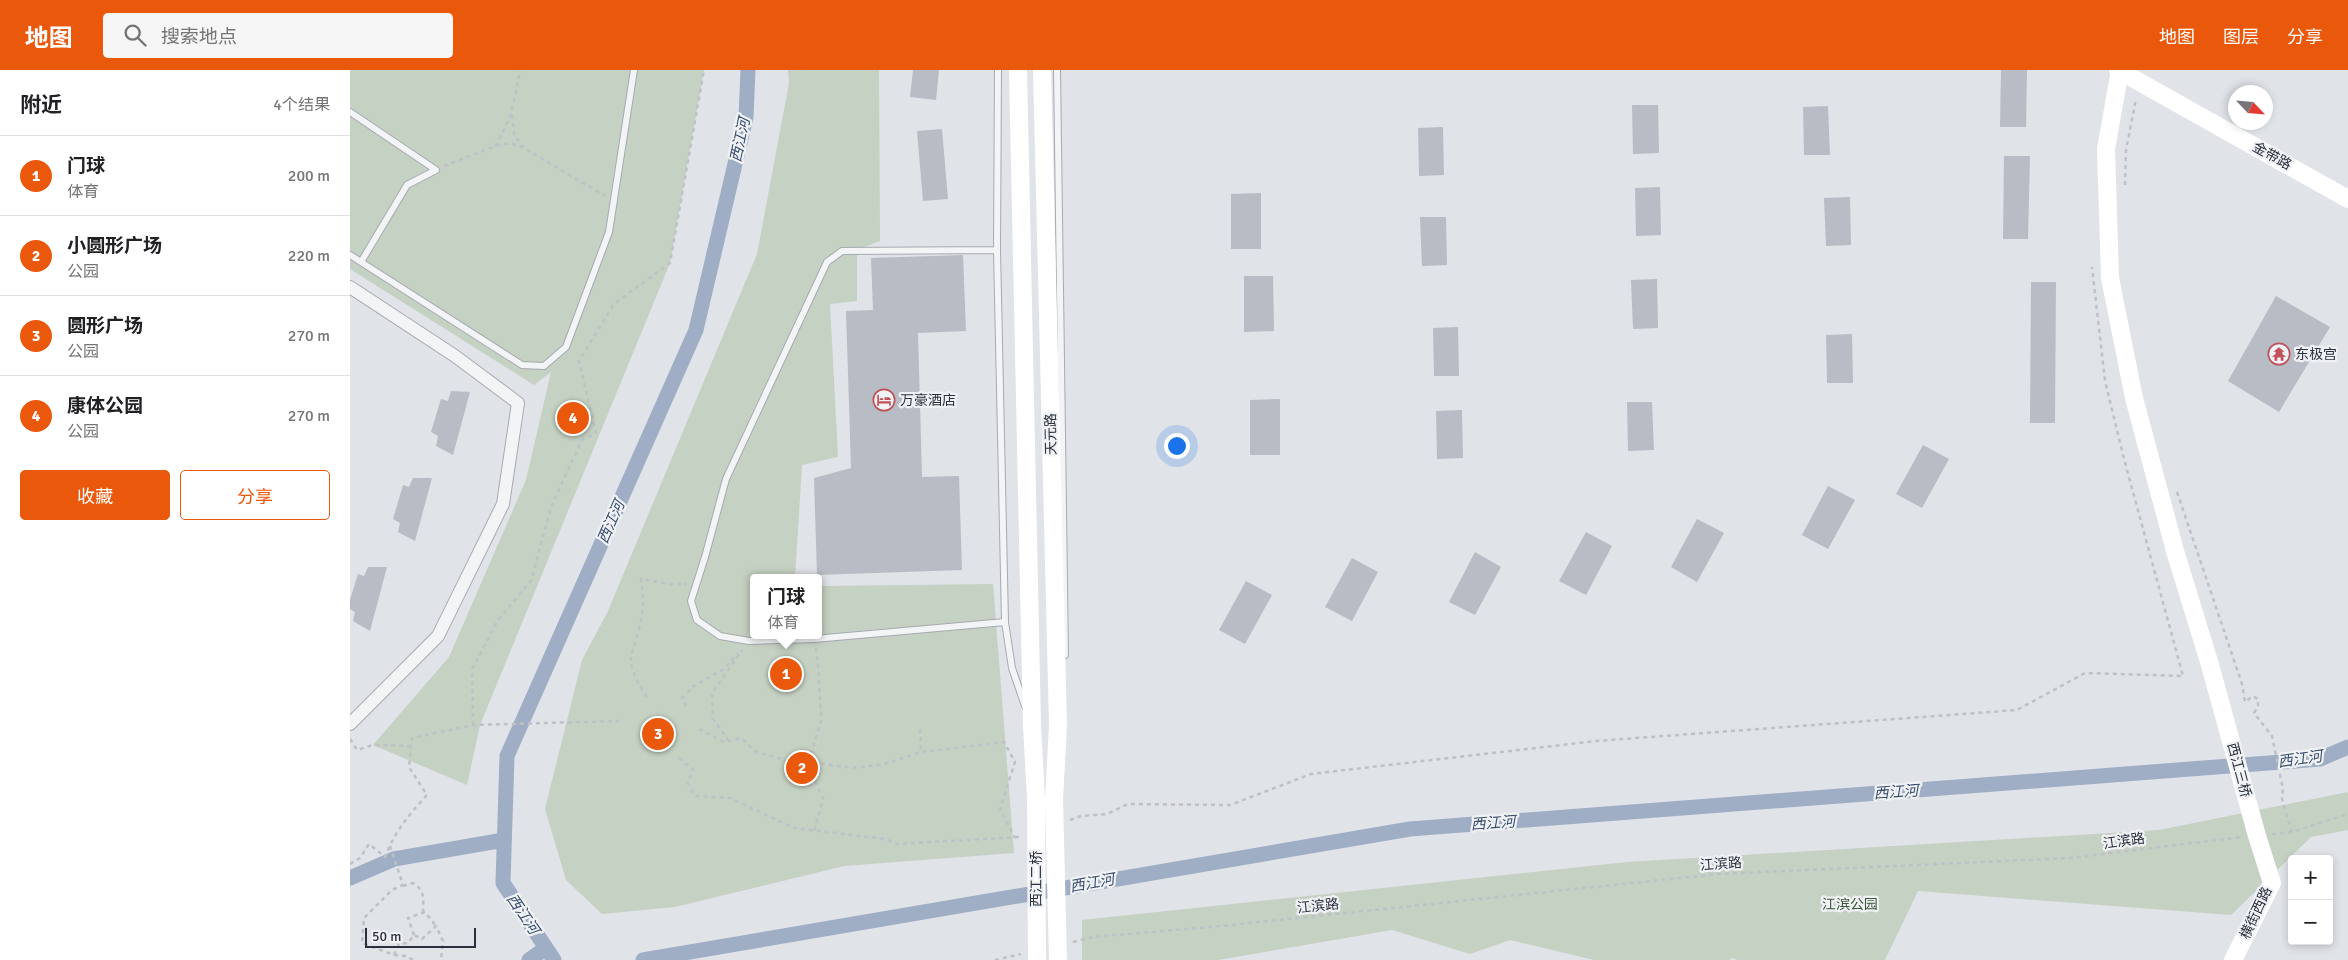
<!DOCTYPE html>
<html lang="zh">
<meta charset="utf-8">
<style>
body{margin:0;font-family:Signika,"Noto Sans SC",sans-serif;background:#f6f6f6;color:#202124}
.controls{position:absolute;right:15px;bottom:15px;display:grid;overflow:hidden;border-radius:5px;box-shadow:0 2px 8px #0003}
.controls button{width:45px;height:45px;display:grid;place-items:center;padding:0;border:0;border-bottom:1px solid #e0e0e0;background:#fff;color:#202124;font:25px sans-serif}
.compass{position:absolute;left:1878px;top:15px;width:45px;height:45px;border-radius:50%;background:#fff;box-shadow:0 2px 8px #0003;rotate:116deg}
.scale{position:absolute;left:15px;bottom:12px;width:111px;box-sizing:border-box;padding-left:5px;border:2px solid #2a303d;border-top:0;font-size:14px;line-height:18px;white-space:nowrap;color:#2a303d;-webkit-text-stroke:4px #f0f2f5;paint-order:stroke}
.you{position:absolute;left:826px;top:375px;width:18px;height:18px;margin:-12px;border:4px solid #fff;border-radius:50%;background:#1a73e8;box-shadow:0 0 0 8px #1a73e833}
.badge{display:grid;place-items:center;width:32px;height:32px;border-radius:50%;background:#ea580c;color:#fff;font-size:16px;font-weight:700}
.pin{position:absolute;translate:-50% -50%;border:2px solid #fff;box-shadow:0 1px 5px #0006}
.popup{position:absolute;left:400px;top:504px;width:72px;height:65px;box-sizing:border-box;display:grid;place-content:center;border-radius:5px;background:#fff;filter:drop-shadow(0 1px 4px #0005);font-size:16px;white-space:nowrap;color:#757577}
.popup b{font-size:19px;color:#202124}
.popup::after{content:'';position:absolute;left:50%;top:100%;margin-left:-10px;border:10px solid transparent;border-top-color:#fff}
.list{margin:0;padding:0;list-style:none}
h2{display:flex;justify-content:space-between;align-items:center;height:65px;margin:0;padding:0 20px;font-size:21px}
h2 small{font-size:16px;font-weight:400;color:#757577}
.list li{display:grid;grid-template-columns:32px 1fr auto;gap:15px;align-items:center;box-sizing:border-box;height:80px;padding:0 20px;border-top:1px solid #e0e0e0}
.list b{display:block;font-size:19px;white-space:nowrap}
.list p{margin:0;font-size:16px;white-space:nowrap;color:#757577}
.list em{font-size:16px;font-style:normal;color:#757577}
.actions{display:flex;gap:10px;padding:15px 20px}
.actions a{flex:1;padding:11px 0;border:1px solid #ea580c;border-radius:5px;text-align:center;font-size:18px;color:#ea580c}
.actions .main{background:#ea580c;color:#fff}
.icon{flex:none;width:28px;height:28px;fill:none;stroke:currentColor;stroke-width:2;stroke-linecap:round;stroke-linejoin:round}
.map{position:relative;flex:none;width:1998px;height:890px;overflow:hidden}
header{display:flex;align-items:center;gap:30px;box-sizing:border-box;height:70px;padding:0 25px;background:#ea580c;color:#fff}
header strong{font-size:24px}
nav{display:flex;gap:28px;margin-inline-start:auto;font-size:18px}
.search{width:350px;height:45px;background:#f6f6f6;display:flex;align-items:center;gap:12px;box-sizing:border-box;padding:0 18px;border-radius:5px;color:#757577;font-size:19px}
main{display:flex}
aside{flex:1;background:#fff}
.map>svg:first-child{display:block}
.green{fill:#c5d1c2}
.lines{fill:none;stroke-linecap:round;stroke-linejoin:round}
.canal{stroke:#9faec4;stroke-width:15}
.building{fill:#b8bcc4}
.lane-casing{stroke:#a6aab1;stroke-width:8}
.street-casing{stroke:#a6aab1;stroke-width:14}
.path{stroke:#bec1c6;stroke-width:2.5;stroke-dasharray:4 4;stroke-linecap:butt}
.lane{stroke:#f2f4f6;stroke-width:6}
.street{stroke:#f2f4f6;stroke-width:12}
.secondary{stroke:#fff;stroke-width:18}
.secondary-bridge{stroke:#fff;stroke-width:18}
.labels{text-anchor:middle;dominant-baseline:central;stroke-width:4.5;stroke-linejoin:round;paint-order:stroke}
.street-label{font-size:14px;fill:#2a303d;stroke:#f0f2f5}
.poi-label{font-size:14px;fill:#2a303d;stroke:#f0f2f5;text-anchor:start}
.park-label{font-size:14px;fill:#3d5839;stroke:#f0f2f5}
.water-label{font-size:15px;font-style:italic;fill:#394d6d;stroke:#f0f2f5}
</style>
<header>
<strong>地图</strong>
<div class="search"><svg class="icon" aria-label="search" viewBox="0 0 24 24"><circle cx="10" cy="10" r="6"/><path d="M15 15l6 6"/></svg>搜索地点</div>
<nav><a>地图</a><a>图层</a><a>分享</a></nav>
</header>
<main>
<aside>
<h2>附近<small>4个结果</small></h2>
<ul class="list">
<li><span class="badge">1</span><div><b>门球</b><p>体育</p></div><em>200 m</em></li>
<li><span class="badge">2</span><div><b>小圆形广场</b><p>公园</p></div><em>220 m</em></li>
<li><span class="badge">3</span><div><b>圆形广场</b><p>公园</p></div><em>270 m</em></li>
<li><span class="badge">4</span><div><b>康体公园</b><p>公园</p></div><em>270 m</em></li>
</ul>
<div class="actions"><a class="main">收藏</a><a>分享</a></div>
</aside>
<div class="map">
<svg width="1998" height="890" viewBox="0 0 1998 890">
<rect width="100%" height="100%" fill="#e0e3e8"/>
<!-- green -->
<path class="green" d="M0,0H354L320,193L130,655L117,715L23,675L99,587L176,410L201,302L184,315L0,199Z
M438,0H529L530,171L507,180V231L480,234L488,387L452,395L445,508H404V565H468L469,516L643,514L664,783L494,796L325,837L252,844L216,810L195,739L232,590L258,541L407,184L439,13Z
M1998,722V760L1961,767L1881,845L1568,821L1535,890H1388L1382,888L1379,890H1244L1160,870L1120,884L1042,860L868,890H732V850L1277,792L1809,760Z"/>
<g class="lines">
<!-- canal -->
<path class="canal" d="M0,808L44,789L154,770
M179,890L196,878
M204,890L153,813L157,686L346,260L396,47L398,0
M293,890L1060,759L1970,689L1998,677"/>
</g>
<!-- building -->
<path class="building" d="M563,0H589L586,30L560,27Z
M1651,0H1677L1676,57H1650Z
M1282,35H1308L1309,83L1283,84Z
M1478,36L1480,85H1454L1453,37Z
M1093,57L1094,105L1069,106L1068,58Z
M592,59L598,129L573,131L567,61Z
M1654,86H1680L1678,169H1653Z
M1310,117L1311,165L1286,166L1285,118Z
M911,123V179H881V124Z
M1500,127L1501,175L1476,176L1474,128Z
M1070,147H1096L1097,195L1072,196Z
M613,185L616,261L568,263L572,407L609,406L612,500L467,505L464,408L501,398L496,241L523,240L521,188Z
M894,206H923L924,261L894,262Z
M1307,209L1308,258L1283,259L1281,210Z
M1681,212H1706L1705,353H1680Z
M1926,226L1980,257L1929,342L1878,311Z
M1108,257L1109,306H1084L1083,258Z
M1502,264L1503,313H1477L1476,265Z
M101,321L120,322L103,385L86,376L88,366L81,362L91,329L98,331Z
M930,329V385H900V330Z
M1277,332H1302L1304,380L1278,381Z
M1112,340L1113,388L1087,389L1086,341Z
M1573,375L1599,389L1572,438L1546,424Z
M63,408H82L65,471L48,462L50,453L43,449L53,415L59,417Z
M1478,416L1505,430L1478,479L1452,465Z
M1347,449L1374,463L1347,512L1321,497Z
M1236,462L1262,476L1236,525L1209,511Z
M1125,482L1151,497L1125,545L1099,532Z
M1002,488L1028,502L1002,551L975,537Z
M18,497H37L20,561L3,551L5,542L0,539V530L8,504L14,506Z
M896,511L922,525L895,574L869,560Z"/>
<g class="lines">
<!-- lane casing -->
<g class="lane-casing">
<path id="lane" d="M648,0L647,180L655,552L662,598L675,636
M707,0L715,585
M0,42L86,100L57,115L11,192
M647,180L492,181L477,192L376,409L355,487L341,531L347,550L370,566L399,571L464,569L655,552
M0,185L172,295L194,296L216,277L259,162L284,0"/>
</g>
<!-- street casing -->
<g class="street-casing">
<path id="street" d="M0,217L105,286L168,333L153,434L88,566L0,654"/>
</g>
<!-- path -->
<path class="path" d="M162,45L164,64L173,77
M145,76C161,52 165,28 170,0
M94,96L145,76L160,73L174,78L255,126
M1775,115L1776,80L1786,29
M1827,422L1892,614L1895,632L1903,626L1908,629V637L1904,643L1922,666L1933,719L1932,729L1942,762
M466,578L469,607L471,650L459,692L504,698L535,694L571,682L654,672L665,692L650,739L665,768
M297,627C268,583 286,587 292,544C294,533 292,520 291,509L320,514H337
M336,636L332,628L344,616L374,599L388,583
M123,655L122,599L148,550L181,511L201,437L232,370L246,363L229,291L264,234L320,193L354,0
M349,659L374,672L391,668L407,682L442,692
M570,659L571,682
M0,669L7,680L23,675L61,676
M379,671L363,649L362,623L392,580
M329,688L343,699L338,713L345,726L380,728L444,758L536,769L546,774L670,767
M462,704L473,729L464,761
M720,750L731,746L757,744L778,734L880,735L961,704L1246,671L1667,640L1735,603L1833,606L1774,389L1755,311L1742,197
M1922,764L1942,762L1998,744
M40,776L53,815L42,820L14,848L12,873L44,885L56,886L63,890
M0,794L10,788L19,774L35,787C44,763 60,743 77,725L59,697L62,668L123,655L269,651
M53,816L63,813C76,821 73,830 73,843
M64,865L58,848L75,842L86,856
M723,872L743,867L871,856L1368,804L1720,788L1892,767
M44,885L49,874L58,873L64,865L72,869L86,856L93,871L91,890
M645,890L671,884"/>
<!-- lane -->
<use href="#lane" class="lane"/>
<!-- street -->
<use href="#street" class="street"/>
<!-- secondary -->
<path class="secondary" d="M668,0L682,656L686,728
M692,0L708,656L704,729
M1768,0L1998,129
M1770,0L1756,79L1760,208L1784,328L1825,481L1860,595L1907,766L1922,813L1883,890"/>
<!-- secondary-bridge -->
<path class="secondary-bridge" d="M686,728L687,890
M704,729L708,890"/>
</g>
<!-- icons -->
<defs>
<g id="temple-ring" transform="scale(1.125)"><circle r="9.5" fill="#f0f2f5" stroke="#c1515b" stroke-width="1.5"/><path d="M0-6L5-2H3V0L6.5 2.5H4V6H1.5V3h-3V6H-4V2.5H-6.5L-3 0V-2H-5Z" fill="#c1515b"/></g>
<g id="hotel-ring" transform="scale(1.125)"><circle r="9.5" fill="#f0f2f5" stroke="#c1515b" stroke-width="1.5"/><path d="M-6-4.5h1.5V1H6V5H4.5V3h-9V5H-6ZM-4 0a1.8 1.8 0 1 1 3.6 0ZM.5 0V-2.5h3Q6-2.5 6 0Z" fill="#c1515b"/></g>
</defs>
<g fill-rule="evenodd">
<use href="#temple-ring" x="1929" y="284"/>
<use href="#hotel-ring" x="534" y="330"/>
</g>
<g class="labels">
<!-- street labels -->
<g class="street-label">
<text transform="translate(1922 86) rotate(29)">金带路</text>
<text transform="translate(701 364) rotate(-91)">天元路</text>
<text transform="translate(1889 700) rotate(75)">西江三桥</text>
<text transform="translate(1774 771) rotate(-8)">江滨路</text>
<text transform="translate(1371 794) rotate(-4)">江滨路</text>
<text transform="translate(686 809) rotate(-90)">西江二桥</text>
<text transform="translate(968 836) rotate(-6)">江滨路</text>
<text transform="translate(1906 843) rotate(-65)">横街西路</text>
</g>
<!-- poi labels -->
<g class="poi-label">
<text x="1945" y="284">东极宫</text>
<text x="550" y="330">万豪酒店</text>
</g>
<!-- park labels -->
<g class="park-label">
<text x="1500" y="834">江滨公园</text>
</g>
<!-- water labels -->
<g class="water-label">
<text transform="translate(390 70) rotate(-78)">西江河</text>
<text transform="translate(261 452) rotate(-66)">西江河</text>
<text transform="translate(1950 689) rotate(-8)">西江河</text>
<text transform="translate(1546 722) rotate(-4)">西江河</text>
<text transform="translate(1143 753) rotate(-4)">西江河</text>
<text transform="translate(742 813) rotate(-10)">西江河</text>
<text transform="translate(173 844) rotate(56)">西江河</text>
</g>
</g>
</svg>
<div class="controls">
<button>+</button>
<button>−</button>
</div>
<svg class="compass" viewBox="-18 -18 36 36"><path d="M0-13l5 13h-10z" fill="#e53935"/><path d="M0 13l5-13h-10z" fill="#757577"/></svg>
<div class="scale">50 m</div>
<div class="you"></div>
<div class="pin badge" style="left:436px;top:604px">1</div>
<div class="popup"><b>门球</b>体育</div>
<div class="pin badge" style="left:452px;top:698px">2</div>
<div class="pin badge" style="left:308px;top:664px">3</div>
<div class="pin badge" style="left:223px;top:348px">4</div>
</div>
</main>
